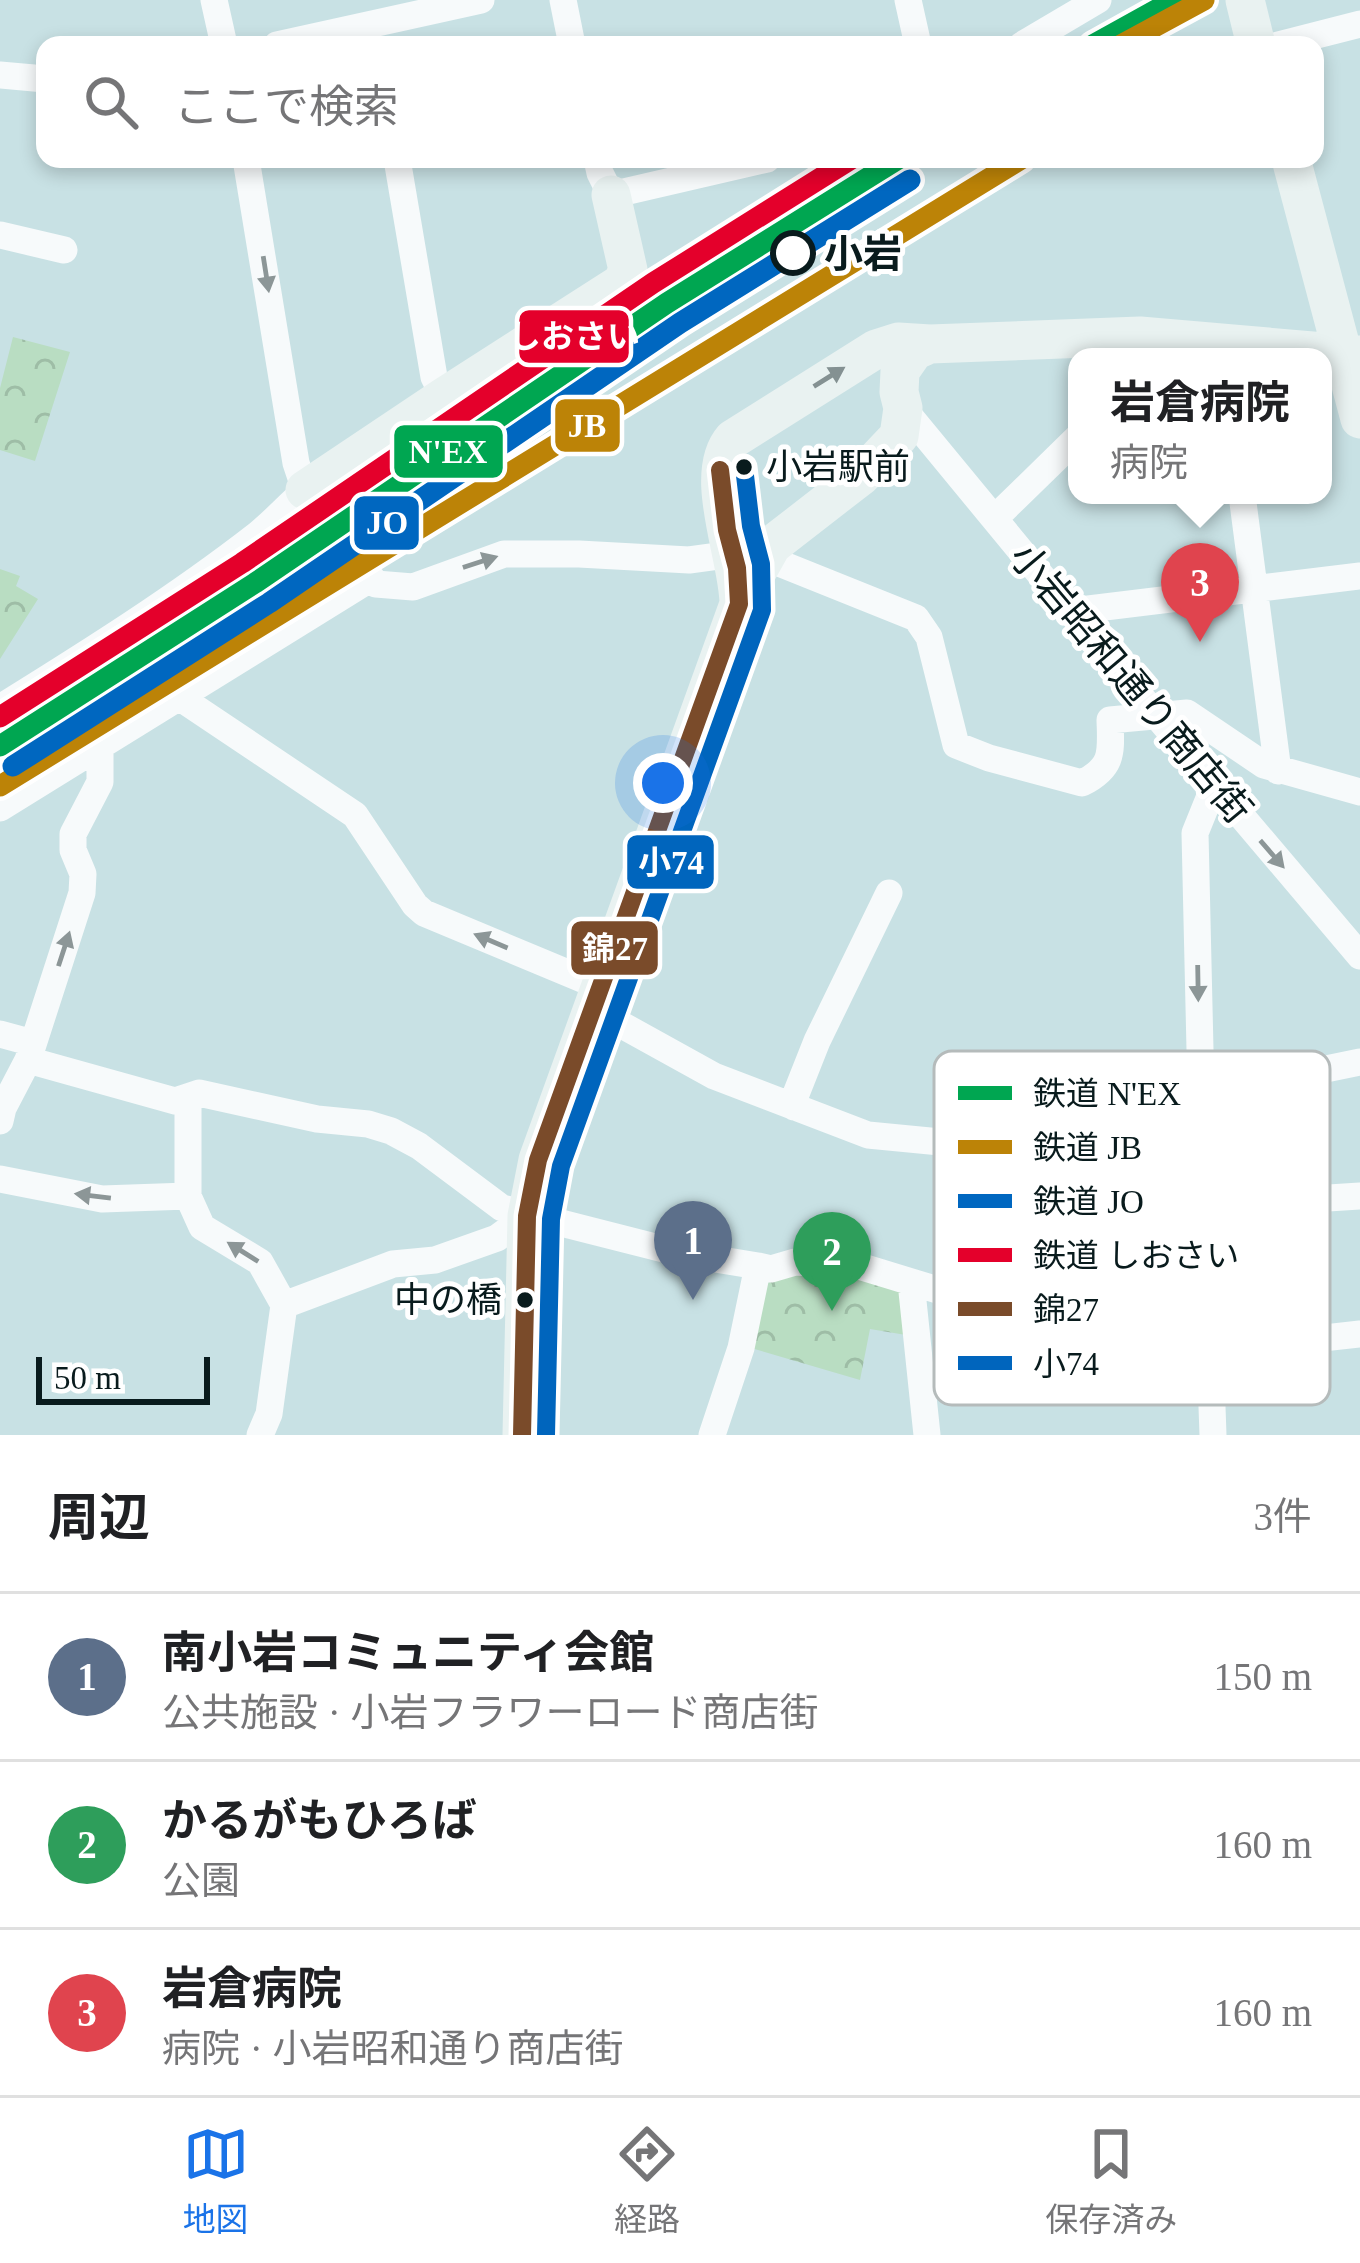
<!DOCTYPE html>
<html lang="ja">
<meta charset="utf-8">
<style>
body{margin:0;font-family:"Times New Roman","Noto Sans JP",serif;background:#f2f2f2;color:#202124}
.scale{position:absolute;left:36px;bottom:30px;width:174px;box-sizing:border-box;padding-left:12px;border:6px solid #091b1d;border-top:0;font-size:33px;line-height:42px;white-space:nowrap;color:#091b1d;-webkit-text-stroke:9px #fff;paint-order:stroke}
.you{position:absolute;left:663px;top:783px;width:42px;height:42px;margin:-30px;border:9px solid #fff;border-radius:50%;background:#1a73e8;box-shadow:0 0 0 18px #1a73e833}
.badge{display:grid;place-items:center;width:78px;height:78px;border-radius:50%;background:#1a73e8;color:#fff;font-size:39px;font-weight:700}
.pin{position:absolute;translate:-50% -99px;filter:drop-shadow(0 3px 6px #0008)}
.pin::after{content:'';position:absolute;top:63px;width:42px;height:36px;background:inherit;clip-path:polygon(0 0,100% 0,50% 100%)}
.popup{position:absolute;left:1068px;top:348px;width:264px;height:156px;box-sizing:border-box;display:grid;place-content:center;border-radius:24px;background:#fff;filter:drop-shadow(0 3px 9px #0005);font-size:39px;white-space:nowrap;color:#757577}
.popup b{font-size:45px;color:#202124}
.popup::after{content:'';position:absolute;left:50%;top:100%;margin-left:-24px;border:24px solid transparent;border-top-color:#fff}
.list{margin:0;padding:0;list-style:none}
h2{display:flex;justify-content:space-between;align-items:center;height:156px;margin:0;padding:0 48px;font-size:51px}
h2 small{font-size:39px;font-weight:400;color:#757577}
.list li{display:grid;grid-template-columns:78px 1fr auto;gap:36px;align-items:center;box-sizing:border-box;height:168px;padding:0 48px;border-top:3px solid #e0e0e0}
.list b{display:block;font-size:45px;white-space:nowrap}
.list p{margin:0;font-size:39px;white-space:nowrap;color:#757577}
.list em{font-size:39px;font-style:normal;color:#757577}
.icon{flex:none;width:66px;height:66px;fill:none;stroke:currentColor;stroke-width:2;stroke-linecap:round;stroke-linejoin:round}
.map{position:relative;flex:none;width:1360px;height:1435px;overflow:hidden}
.search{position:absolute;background:#fff;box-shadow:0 6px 18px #0003;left:36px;right:36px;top:36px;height:132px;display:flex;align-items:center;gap:30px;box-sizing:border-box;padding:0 42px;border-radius:24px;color:#757577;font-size:45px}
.sheet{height:660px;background:#fff}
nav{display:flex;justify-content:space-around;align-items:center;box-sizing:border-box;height:168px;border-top:3px solid #e0e0e0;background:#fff;font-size:33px;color:#757577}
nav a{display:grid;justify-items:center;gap:6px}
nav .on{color:#1a73e8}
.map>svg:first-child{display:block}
.park{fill:url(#park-crowns)}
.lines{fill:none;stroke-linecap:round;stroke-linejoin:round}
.street{stroke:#f7fafb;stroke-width:27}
.secondary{stroke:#e9f2f1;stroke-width:39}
.bus-1-casing{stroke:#fff;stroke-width:27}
.bus-2-casing{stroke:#fff;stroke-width:27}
.bus-1{stroke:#7a4b2a;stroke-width:18}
.bus-2{stroke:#0065bd;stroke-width:18}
.rail-1-casing{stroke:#fff;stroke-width:30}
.rail-2-casing{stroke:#fff;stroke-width:30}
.rail-3-casing{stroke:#fff;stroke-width:30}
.rail-4-casing{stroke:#fff;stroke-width:30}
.rail-1{stroke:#00a651;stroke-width:21}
.rail-2{stroke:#bc8307;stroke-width:21}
.rail-3{stroke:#0067c0;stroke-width:21}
.rail-4{stroke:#e4002b;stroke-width:21}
.oneway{fill:#8c9697}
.oneway2{fill:#849192}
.stop-dot{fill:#fff;stroke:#091b1d;stroke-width:6}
.bus-dot{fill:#091b1d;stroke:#fff;stroke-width:4.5}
.labels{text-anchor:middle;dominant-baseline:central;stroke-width:10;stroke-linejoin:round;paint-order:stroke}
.bus-label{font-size:36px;fill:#091b1d;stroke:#fff;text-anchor:start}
.stop-label{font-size:39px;font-weight:bold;fill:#091b1d;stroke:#fff;text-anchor:start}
.street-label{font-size:39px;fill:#091b1d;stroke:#fff}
.key{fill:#fff;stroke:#b5bbbb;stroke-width:3}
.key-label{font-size:33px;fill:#091b1d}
.line-badge{stroke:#fff;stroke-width:4.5}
.badge-label{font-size:33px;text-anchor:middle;font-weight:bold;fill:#fff}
</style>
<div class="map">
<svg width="1360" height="1435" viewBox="0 0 1360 1435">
<defs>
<pattern id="park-crowns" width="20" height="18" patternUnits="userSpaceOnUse" patternTransform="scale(3)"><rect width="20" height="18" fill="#b9ddc2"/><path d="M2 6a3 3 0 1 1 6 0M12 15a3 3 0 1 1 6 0" fill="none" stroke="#9ebda6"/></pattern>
</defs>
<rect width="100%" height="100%" fill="#c8e1e4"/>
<!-- park -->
<path class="park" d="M13,337L70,352L35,461L0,450V388Z
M0,569L20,576L16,586L38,599L0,659Z
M797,1272L858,1279L903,1293L906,1335L870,1329L860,1380L751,1348L766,1284L773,1279Z"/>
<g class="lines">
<!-- street -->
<path class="street" d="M214,0L224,45
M563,0L572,45
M908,0L918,45
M277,45L481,0
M1022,45L1098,0
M1278,45L1360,24
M0,75L45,79
M246,159L296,463L305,490L376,584L413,587L504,554H579L689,560L733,554
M397,159L434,377L444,397
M597,159L600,173L611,195L767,159
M0,235L64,250
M903,408L1156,715L1360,956
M1242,495L1278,771
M995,518L1077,438
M764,557L916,618L929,637L956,745L989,758L1082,783C1114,767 1111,752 1110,720L1187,713L1264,765L1360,792
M1072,611L1360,576
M23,694L70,764
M179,697L355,815L415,905L424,913L599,986
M0,708C87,654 176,598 257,535C274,521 289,505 305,490
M0,808L370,579
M591,1008L714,1076L868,1135L961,1144L1360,1062
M0,1034L33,1043
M28,1060L82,893L83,874L73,850V834L100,782V744
M188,1098V1196L202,1227L260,1262L284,1305L269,1414L260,1435
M794,1107V1099L817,1041L889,893
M0,1121L3,1108L28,1060L175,1101L199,1093L317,1119L368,1124L391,1131L419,1146L502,1208L679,1253L758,1266L741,1348L712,1435
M0,1179L102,1199L188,1196
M1205,1206L1360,1196
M758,1266L771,1269L795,1262L859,1266L964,1298L1068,1307L1143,1317L1252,1346L1360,1334
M911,1282L927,1435
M284,1305L393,1264L435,1260L497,1238L527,1216
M1213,1435L1201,1093L1195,833L1214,786"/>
<!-- secondary -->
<path class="secondary" d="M1245,0L1256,45
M1291,159L1360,419
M305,490L444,397L622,283L628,270L611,195
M739,604C739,558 702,475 733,439L876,349L898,342L930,344L1140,336L1360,355
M522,1435L527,1216L538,1160L739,604L772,545L861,476L899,436L903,408L899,392L900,371L914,351L930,344"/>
<!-- bus-1 casing -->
<g class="bus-1-casing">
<path id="bus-1" d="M522,1435L527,1216L538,1160L739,604L737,568L727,530L720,470"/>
</g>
<!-- bus-2 casing -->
<g class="bus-2-casing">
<path id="bus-2" d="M546,1435L551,1219L561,1166L762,610L761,564L751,526L744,467"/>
</g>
<!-- bus-1 -->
<use href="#bus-1" class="bus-1"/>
<!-- bus-2 -->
<use href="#bus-2" class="bus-2"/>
<!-- rail-1 casing -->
<g class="rail-1-casing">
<path id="rail-1" d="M1093,45L1174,0
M0,746L255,583L667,303L898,159"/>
</g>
<!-- rail-2 casing -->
<g class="rail-2-casing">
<path id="rail-2" d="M1121,45L1204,0
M0,786L1021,159"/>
</g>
<!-- rail-3 casing -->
<g class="rail-3-casing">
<path id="rail-3" d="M13,766L269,603L680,323L910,180"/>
</g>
<!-- rail-4 casing -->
<g class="rail-4-casing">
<path id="rail-4" d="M0,717L242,563L653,283L851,159"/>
</g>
<!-- rail-1 -->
<use href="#rail-1" class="rail-1"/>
<!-- rail-2 -->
<use href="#rail-2" class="rail-2"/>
<!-- rail-3 -->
<use href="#rail-3" class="rail-3"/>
<!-- rail-4 -->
<use href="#rail-4" class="rail-4"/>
</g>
<!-- one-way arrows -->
<defs><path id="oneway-solid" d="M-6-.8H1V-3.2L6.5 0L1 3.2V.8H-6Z" transform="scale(3)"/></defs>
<g class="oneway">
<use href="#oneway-solid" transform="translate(266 274) rotate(81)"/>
<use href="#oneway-solid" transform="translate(480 562) rotate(-18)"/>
<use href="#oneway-solid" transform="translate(1272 854) rotate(49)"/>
<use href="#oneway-solid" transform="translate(491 941) rotate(-157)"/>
<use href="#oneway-solid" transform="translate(64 949) rotate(-72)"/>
<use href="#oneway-solid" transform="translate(1198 983) rotate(89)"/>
<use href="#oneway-solid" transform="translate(93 1196) rotate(-173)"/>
<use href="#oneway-solid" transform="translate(243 1252) rotate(-148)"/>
</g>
<use class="oneway2" href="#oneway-solid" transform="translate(829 377) rotate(-32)"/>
<!-- markers -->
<circle class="stop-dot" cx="793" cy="253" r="20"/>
<g class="bus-dot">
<circle cx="744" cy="467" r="10"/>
<circle cx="525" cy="1300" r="10"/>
</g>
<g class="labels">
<!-- bus labels -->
<g class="bus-label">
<text x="766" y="467">小岩駅前</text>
<text x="502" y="1300" text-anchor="end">中の橋</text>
</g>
<!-- stop labels -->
<g class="stop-label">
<text x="824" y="253">小岩</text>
</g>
<!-- street labels -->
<g class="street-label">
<text transform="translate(1131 683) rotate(50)">小岩昭和通り商店街</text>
</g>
</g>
<!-- legend -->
<rect x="934" y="1051" width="396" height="354" rx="18" class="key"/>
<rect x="958" y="1086" width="54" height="14" fill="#00a651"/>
<rect x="958" y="1140" width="54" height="14" fill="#bc8307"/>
<rect x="958" y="1194" width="54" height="14" fill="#0067c0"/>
<rect x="958" y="1248" width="54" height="14" fill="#e4002b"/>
<rect x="958" y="1302" width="54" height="14" fill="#7a4b2a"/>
<rect x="958" y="1356" width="54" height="14" fill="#0065bd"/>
<g class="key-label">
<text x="1033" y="1105">鉄道 N'EX</text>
<text x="1033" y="1159">鉄道 JB</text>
<text x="1033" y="1213">鉄道 JO</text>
<text x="1033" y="1267">鉄道 しおさい</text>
<text x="1033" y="1321">錦27</text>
<text x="1033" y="1375">小74</text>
</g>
<g class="line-badge">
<rect x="517" y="308" width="114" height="57" rx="12" fill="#e4002b"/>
<rect x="553" y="397" width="69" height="57" rx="12" fill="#bc8307"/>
<rect x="392" y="423" width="113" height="57" rx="12" fill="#00a651"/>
<rect x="352" y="494" width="69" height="58" rx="12" fill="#0067c0"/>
<rect x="625" y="833" width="91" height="58" rx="12" fill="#0065bd"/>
<rect x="569" y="919" width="91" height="58" rx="12" fill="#7a4b2a"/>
</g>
<g class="badge-label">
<text x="574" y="348">しおさい</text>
<text x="587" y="437">JB</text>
<text x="448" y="463">N'EX</text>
<text x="387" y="534">JO</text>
<text x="671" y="874">小74</text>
<text x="615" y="960">錦27</text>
</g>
</svg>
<div class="scale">50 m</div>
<div class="you"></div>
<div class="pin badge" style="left:693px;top:1300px;background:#5c6f8a">1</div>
<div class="pin badge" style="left:832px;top:1311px;background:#2e9e5b">2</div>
<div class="pin badge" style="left:1200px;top:642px;background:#e0444e">3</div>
<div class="popup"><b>岩倉病院</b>病院</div>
<div class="search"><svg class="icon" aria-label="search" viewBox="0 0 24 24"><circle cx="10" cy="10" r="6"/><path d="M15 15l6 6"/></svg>ここで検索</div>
</div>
<section class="sheet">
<h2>周辺<small>3件</small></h2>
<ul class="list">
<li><span class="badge" style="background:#5c6f8a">1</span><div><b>南小岩コミュニティ会館</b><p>公共施設 · 小岩フラワーロード商店街</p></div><em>150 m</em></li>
<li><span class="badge" style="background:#2e9e5b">2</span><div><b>かるがもひろば</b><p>公園</p></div><em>160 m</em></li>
<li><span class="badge" style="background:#e0444e">3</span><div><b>岩倉病院</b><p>病院 · 小岩昭和通り商店街</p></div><em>160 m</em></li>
</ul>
</section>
<nav>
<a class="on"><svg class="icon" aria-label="map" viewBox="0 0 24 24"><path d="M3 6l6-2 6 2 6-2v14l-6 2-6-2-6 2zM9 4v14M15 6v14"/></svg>地図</a>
<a><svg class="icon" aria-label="directions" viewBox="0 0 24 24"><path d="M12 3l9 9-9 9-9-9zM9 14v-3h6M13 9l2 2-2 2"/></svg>経路</a>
<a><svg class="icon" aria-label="saved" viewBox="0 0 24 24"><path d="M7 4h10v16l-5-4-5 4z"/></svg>保存済み</a>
</nav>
